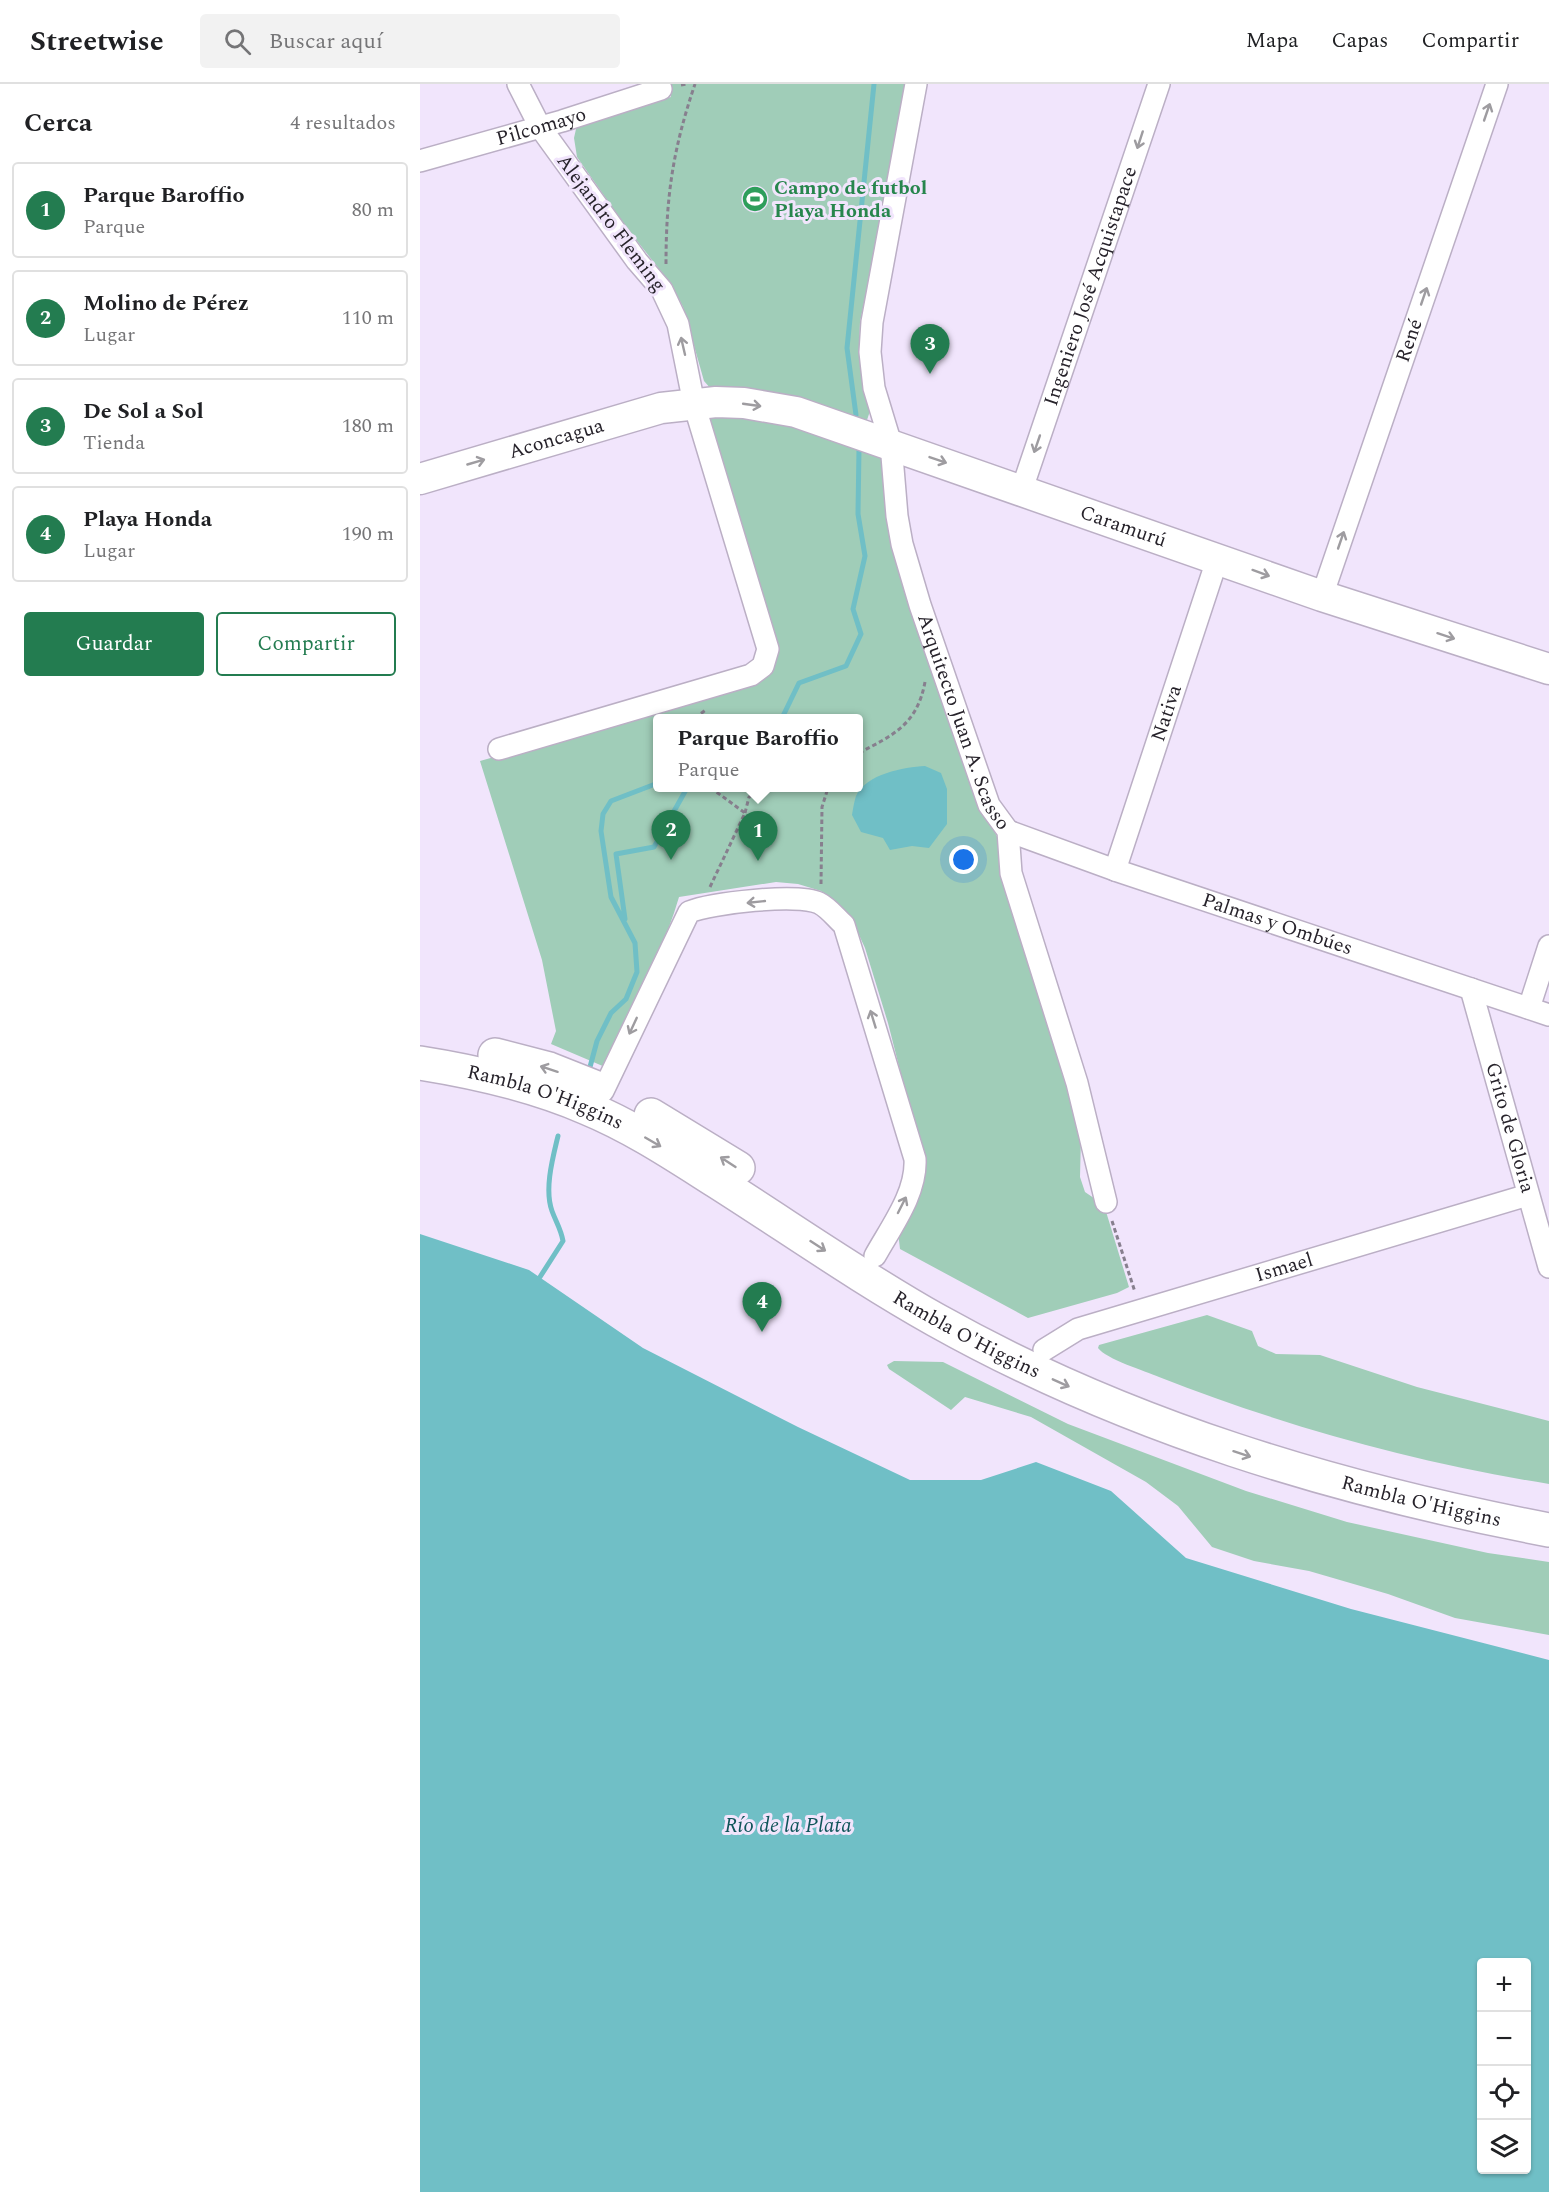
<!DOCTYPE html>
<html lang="es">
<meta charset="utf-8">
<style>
body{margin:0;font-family:Spectral,serif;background:#f2f2f2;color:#202124}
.controls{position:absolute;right:18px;bottom:18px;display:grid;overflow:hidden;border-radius:6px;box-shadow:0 2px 4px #0004}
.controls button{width:54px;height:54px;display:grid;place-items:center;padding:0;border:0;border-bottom:2px solid #e0e0e0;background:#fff;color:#202124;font:30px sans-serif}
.you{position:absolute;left:544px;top:776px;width:21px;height:21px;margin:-15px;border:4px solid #fff;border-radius:50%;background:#1a73e8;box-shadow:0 0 0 9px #1a73e833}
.badge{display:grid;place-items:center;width:39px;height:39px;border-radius:50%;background:#237c50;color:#fff;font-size:20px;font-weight:700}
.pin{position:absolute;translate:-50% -50px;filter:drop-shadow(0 2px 3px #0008)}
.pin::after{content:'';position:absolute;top:32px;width:21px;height:18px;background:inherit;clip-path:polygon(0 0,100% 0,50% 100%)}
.popup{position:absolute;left:233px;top:630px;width:210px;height:78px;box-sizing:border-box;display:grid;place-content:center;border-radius:6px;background:#fff;filter:drop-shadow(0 2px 4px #0005);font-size:20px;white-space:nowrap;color:#757577}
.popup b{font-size:22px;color:#202124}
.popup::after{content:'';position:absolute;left:50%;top:100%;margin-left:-12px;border:12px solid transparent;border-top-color:#fff}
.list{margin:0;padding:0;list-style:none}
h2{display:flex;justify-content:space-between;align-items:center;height:78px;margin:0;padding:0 24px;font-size:26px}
h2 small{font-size:20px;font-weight:400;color:#757577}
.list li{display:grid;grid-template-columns:39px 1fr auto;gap:18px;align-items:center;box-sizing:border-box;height:96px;margin:0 12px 12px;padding:0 12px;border:2px solid #e0e0e0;border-radius:6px}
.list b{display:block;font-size:22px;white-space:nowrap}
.list p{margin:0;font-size:20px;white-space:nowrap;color:#757577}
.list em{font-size:20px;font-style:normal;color:#757577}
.actions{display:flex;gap:12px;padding:18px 24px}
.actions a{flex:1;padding:14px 0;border:2px solid #237c50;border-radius:6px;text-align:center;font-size:21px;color:#237c50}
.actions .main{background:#237c50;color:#fff}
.icon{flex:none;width:33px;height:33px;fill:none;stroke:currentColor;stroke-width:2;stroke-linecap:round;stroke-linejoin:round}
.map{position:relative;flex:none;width:1129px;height:2108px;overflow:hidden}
header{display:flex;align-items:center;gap:36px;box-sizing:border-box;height:84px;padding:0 30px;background:#fff;border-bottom:2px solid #e0e0e0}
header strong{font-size:28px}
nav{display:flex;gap:33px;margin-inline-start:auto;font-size:21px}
.search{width:420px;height:54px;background:#f2f2f2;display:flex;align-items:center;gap:15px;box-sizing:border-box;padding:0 21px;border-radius:6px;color:#757577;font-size:22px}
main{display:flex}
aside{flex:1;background:#fff}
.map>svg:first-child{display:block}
.green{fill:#a0cdb8;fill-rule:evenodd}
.water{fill:#70bfc6;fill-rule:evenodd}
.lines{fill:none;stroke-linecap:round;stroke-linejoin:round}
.stream{stroke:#70bfc6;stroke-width:5}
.minor-casing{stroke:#bbafc5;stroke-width:24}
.secondary-casing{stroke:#bbafc5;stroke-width:33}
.primary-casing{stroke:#bbafc5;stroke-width:36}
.path{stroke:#877f8e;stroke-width:3;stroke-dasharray:4.5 3;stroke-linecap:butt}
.minor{stroke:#fff;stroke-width:21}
.secondary{stroke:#fff;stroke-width:30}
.primary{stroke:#fff;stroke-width:33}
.oneway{stroke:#9e9ca0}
.labels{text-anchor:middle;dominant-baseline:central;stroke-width:6;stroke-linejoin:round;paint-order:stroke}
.street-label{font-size:20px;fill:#27232b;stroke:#f1e5fc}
.leisure-label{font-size:20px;font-weight:bold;fill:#27864d;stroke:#f1e5fc;text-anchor:start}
.water-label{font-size:21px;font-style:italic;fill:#0f555a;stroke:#f1e5fc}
</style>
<header>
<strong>Streetwise</strong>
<div class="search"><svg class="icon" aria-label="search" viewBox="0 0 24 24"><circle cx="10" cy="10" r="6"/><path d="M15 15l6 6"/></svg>Buscar aquí</div>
<nav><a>Mapa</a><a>Capas</a><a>Compartir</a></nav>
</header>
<main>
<aside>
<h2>Cerca<small>4 resultados</small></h2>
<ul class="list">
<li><span class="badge">1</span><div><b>Parque Baroffio</b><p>Parque</p></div><em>80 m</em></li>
<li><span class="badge">2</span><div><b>Molino de Pérez</b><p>Lugar</p></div><em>110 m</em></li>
<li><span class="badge">3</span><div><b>De Sol a Sol</b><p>Tienda</p></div><em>180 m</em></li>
<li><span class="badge">4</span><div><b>Playa Honda</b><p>Lugar</p></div><em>190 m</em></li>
</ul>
<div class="actions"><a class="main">Guardar</a><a>Compartir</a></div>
</aside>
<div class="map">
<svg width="1129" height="2108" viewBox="0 0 1129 2108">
<rect width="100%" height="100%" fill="#f1e5fc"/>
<!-- green -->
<path class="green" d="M251,0H487L474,78L440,238L439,271L451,324L447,336L291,305L284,297L263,223L251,200L206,143L157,73L154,54L156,45L161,40L220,20L251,13Z
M289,333H345L466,369L566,731L586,770L661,1052L660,1093L665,1108L684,1121L709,1203L697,1209L608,1234L480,1165L478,1148L506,1089L468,939L445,864L434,840L420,821L401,807L378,800L356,798L259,813C242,873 209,925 185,983L131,960L136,947L122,876L60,677L333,600L356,564ZM238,634H439V704H238Z
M787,1231L832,1247L838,1262L856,1270L900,1271L997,1303L1129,1337V1400C996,1379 864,1342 739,1293C725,1287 686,1275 678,1264L679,1261Z
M474,1277L523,1278L648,1340L826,1407L927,1438L1068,1469L1129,1478V1551L1035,1534L968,1510L889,1487L834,1477L792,1463L758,1422L726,1398L611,1333L545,1313L531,1326L469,1285L467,1281Z"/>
<!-- water -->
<path class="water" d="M505,682L521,689L527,705V740L509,764L492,762L470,766L463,754L441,748L432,731C433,725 434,718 436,712C446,690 484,683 505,682Z
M0,1150L109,1186L223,1264L378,1343L490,1396H561L616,1378L691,1407L766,1474L931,1525L1129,1576V2108H0ZM1106,1878V2086H1062V1878Z"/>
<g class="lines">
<!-- stream -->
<path class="stream" d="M436,331L427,264L454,0
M362,634L379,599L426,582L441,550L433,525L445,472L438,430L439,365
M205,835L196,770L234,763L267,704
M170,983L177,957L191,929L206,915L217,888L215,859L191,813L181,747L183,730L191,717L238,699
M120,1193L143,1157C141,1145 136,1138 132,1127C124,1105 133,1073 138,1052"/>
<!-- minor casing -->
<g class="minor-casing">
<g id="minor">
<path id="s1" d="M496,0L452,238L450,268L454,304L471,360L477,432L482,460L500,521L569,721L588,747L591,789L657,999L686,1118"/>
<path id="s2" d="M0,77L142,37L241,5"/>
<path id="s3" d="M602,405L739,0"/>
<path id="s4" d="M902,512L1077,0"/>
<path d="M79,665L331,591L343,582L348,565L274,320L258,240L242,206L217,177L120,43L98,0"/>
<path id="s5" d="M588,747L695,786L1129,931"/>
<path id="s6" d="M695,786L798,473"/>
<path id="s7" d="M1051,905L1129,1183"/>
<path d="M1109,924L1129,862"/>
<path d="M183,1007L269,828C291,819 378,809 399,819C409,824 416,834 424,841L495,1075C497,1109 471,1143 455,1172"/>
<path id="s8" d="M624,1266L658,1245L1108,1111"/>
</g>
</g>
<!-- secondary casing -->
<g class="secondary-casing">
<g id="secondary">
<path id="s9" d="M0,395L241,324L296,318L324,319L376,328L902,512L1129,585"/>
</g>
</g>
<!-- primary casing -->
<g class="primary-casing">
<g id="primary">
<path d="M75,971L129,985L177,1004"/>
<path id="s10" d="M0,979C57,988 114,1001 167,1024C213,1043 255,1071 296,1097C370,1144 441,1194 516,1236C707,1343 915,1405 1129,1446"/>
<path d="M231,1031L318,1084"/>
</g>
</g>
<!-- path -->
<path class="path" d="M261,1L268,0
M246,180C246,112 253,65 275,0
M275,634L287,625
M439,669C473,651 497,641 505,598
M325,729L329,713L342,705L364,704
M401,800L402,723L408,704
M290,803L325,729L291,704
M692,1137L715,1208"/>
<!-- minor -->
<use href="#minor" class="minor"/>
<!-- secondary -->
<use href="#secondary" class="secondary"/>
<!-- primary -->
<use href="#primary" class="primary"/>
</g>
<!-- one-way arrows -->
<defs><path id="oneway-shaft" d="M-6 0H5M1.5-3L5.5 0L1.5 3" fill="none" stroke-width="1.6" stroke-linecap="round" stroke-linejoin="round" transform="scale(1.5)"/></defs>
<g class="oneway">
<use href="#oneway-shaft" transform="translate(1067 28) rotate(-71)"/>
<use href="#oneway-shaft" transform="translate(720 56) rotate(108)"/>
<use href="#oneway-shaft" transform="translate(1004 212) rotate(-71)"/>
<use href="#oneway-shaft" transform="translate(263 262) rotate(-103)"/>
<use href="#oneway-shaft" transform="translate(332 321) rotate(8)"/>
<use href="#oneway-shaft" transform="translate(617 360) rotate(109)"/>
<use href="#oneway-shaft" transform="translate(518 376) rotate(19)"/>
<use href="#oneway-shaft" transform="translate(56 378) rotate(-16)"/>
<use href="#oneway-shaft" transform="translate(921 456) rotate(-71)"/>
<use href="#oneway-shaft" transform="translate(841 489) rotate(20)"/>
<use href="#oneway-shaft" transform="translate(1026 552) rotate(18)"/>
<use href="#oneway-shaft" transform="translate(336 818) rotate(174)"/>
<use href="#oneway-shaft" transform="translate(453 935) rotate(-107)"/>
<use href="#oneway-shaft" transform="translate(213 942) rotate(115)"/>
<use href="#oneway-shaft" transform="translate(129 985) rotate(-162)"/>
<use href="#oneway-shaft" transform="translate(233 1058) rotate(30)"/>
<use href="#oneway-shaft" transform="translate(308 1078) rotate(-147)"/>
<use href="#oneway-shaft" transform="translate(482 1121) rotate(-63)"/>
<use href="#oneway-shaft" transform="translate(398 1162) rotate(33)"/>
<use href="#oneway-shaft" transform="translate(641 1299) rotate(24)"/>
<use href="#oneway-shaft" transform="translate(822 1370) rotate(18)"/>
</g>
<!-- icons -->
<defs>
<g id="stadium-disc" transform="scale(1.35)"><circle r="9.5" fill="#2e9e5b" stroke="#f1e5fc"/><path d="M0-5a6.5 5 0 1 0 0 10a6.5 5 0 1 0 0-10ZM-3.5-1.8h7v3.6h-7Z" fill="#fff"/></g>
</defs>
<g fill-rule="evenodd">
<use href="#stadium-disc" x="335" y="115"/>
</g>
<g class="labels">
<!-- street labels -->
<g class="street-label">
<text stroke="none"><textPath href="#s2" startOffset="126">Pilcomayo</textPath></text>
<text transform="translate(191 139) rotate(53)">Alejandro Fleming</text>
<text stroke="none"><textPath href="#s3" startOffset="214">Ingeniero José Acquistapace</textPath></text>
<text stroke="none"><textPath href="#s4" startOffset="270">René</textPath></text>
<text stroke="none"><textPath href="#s9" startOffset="142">Aconcagua</textPath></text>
<text stroke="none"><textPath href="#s9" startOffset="734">Caramurú</textPath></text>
<text stroke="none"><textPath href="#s6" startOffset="165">Nativa</textPath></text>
<text stroke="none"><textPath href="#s1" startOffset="656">Arquitecto Juan A. Scasso</textPath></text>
<text stroke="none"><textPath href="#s5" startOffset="285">Palmas y Ombúes</textPath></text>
<text stroke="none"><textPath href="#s10" startOffset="130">Rambla O'Higgins</textPath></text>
<text stroke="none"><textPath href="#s7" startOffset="144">Grito de Gloria</textPath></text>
<text stroke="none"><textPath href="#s8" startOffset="255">Ismael</textPath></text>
<text stroke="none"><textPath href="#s10" startOffset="616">Rambla O'Higgins</textPath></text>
<text stroke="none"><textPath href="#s10" startOffset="1102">Rambla O'Higgins</textPath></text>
</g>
<!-- leisure labels -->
<g class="leisure-label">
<text x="354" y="104">Campo de futbol<tspan x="354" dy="23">Playa Honda</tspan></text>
</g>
<!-- water labels -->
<g class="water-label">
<text x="368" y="1742">Río de la Plata</text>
</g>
</g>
</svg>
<div class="controls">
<button>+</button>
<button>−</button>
<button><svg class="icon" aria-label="locate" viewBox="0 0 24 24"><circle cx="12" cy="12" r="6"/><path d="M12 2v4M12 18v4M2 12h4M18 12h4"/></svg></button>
<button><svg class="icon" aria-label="layers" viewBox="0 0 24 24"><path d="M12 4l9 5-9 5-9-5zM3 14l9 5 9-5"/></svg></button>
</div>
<div class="you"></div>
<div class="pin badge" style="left:338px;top:777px">1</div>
<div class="popup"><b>Parque Baroffio</b>Parque</div>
<div class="pin badge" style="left:251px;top:776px">2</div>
<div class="pin badge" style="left:510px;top:290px">3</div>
<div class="pin badge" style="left:342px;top:1248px">4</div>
</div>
</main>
